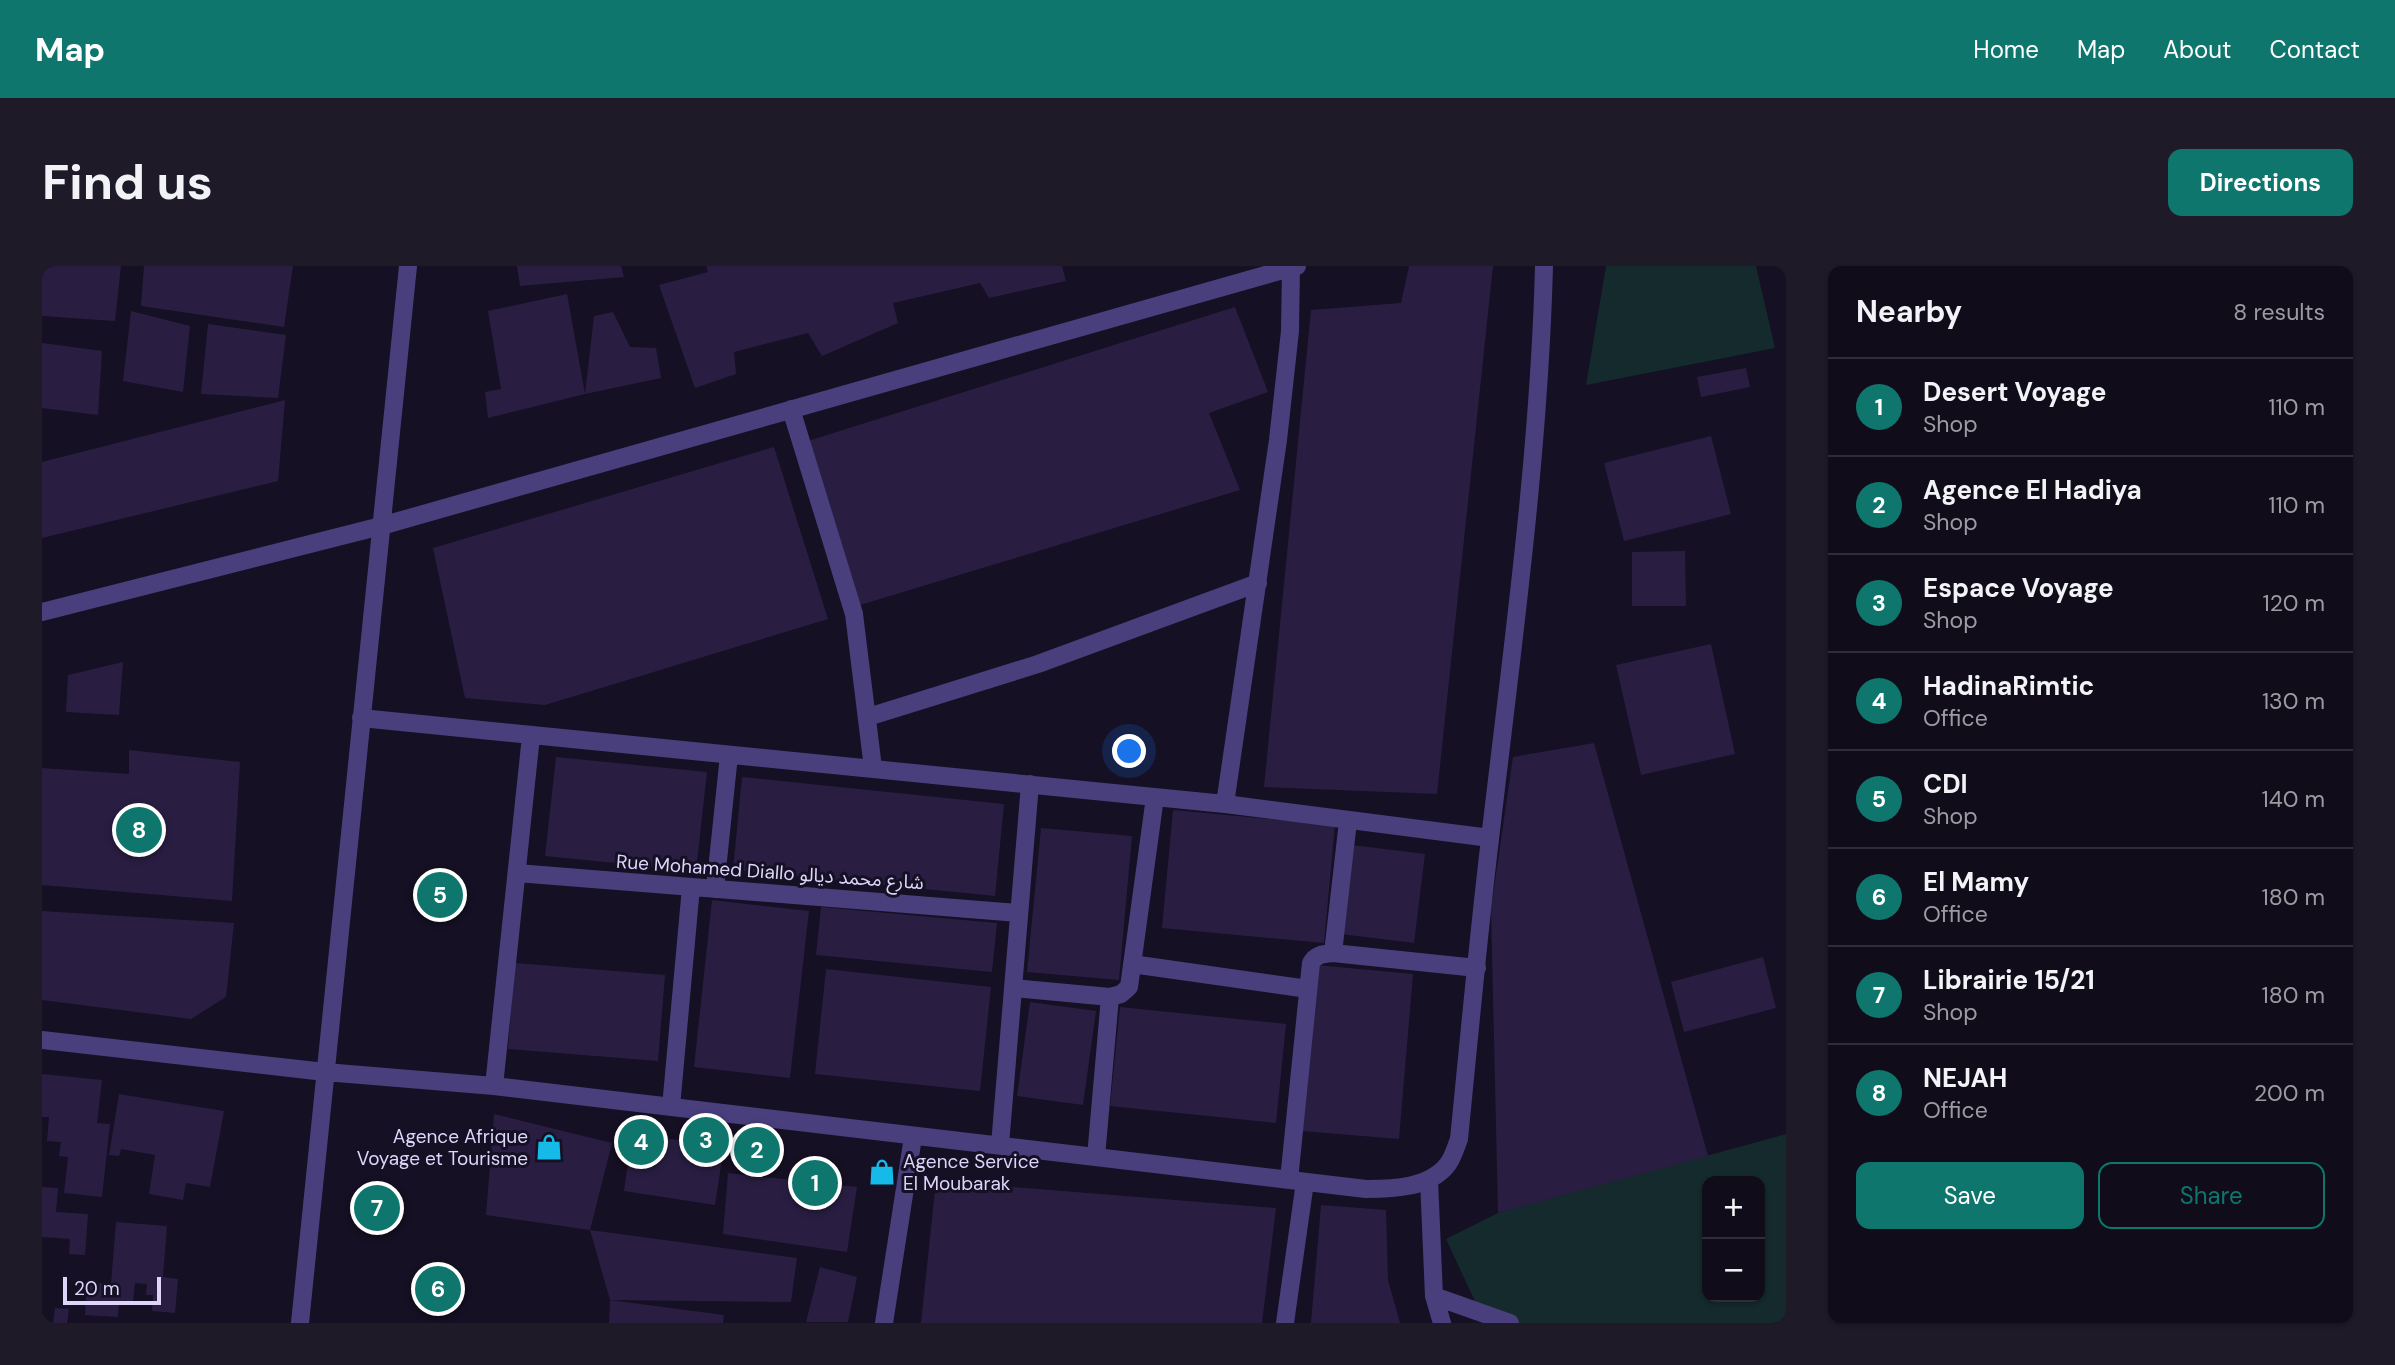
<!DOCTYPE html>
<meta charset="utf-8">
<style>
body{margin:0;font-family:"DM Sans","Noto Sans Arabic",sans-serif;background:#1e1a27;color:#f1f3f6}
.controls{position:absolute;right:21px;bottom:21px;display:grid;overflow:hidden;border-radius:14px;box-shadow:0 2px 5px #0004}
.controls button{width:63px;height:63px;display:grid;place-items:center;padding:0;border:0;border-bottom:2px solid #302c39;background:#100c1a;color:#f1f3f6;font:35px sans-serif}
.scale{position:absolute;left:21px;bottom:18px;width:98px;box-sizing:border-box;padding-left:7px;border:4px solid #ded5fb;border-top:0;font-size:19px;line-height:24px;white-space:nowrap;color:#ded5fb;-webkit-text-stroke:5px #151023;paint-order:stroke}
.you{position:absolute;left:1088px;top:486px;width:24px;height:24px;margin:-18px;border:5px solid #fff;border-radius:50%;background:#1a73e8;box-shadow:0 0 0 10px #1a73e833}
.badge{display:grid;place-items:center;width:46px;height:46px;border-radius:50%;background:#0f766e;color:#fff;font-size:23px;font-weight:700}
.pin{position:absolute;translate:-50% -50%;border:4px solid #fff;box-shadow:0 2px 7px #0006}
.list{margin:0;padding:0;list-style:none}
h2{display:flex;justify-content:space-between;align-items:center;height:91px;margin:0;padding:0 28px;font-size:30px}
h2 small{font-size:23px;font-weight:400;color:#9c9ba2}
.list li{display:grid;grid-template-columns:46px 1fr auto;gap:21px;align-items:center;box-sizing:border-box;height:98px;padding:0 28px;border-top:2px solid #302c39}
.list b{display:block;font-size:26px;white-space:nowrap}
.list p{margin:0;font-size:23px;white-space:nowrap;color:#9c9ba2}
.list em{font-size:23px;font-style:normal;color:#9c9ba2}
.actions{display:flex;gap:14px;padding:21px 28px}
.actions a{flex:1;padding:16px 0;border:2px solid #0f766e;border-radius:14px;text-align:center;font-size:24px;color:#0f766e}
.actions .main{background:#0f766e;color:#fff}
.map{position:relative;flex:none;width:1744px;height:1057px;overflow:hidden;border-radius:14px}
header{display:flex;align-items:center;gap:42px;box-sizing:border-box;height:98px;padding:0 35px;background:#0f766e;color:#fff}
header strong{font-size:33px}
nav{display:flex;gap:38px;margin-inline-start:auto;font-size:24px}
.intro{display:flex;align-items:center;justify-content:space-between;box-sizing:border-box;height:168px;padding:0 42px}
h1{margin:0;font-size:49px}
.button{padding:18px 32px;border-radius:14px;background:#0f766e;color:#fff;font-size:24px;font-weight:700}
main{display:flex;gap:42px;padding:0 42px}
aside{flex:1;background:#100c1a;border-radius:14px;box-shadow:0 2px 5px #0004}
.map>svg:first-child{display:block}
.green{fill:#142a2c;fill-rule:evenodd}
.building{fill:#291e42}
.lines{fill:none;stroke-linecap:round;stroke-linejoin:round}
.minor{stroke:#493f7d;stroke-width:18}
.labels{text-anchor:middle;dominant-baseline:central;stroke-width:6;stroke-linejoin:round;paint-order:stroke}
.street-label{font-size:19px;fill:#ded5fb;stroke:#151023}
.poi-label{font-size:19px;fill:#ded5fb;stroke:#151023;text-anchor:end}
</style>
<header>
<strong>Map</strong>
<nav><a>Home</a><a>Map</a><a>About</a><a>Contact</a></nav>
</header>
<div class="intro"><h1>Find us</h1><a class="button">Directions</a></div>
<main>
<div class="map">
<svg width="1744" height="1057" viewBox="0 0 1744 1057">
<rect width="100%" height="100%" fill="#151023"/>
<!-- green -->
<path class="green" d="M1564,0H1714L1733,82L1544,119Z
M1744,868V1057H1443L1404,973L1456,947ZM1665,915H1718V1031H1665Z"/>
<!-- building -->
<path class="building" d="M0,0H79L73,55L0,50Z
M102,0H251L242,61L99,40Z
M475,0H579L582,11L478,20Z
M664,0H1020L1024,15L947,32L938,17L851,37L856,57L780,90L766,67L692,86L694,108L653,122L617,19L666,6Z
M1367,0H1451L1395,528L1222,521L1269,44L1359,37Z
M525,28L543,128L446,152L443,126L459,123L446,45Z
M1193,41L1226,126L1167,147L1198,224L818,339L766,175Z
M89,45L148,60L141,126L81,115Z
M571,46L588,81L614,82L619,112L543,128L552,50Z
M166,58L244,69L236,132L159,128Z
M0,77L60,85L56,149L0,142Z
M1704,102L1708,121L1659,131L1655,111Z
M243,134L236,215L0,272V196Z
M1669,170L1689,248L1582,275L1562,197Z
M732,181L786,353L503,439L423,432L391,282Z
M1643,285L1644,340H1590V286Z
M1669,378L1693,488L1599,509L1574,399Z
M81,396L77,449L24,446L26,409Z
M1552,477L1666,890L1456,947L1449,643L1471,491Z
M87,484L198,496L190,635L0,619V502L87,508Z
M514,491L665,506L654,605L503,590Z
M700,511L962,538L953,630L691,604Z
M1131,544L1293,559L1282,677L1120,662Z
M999,562L1090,570L1077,714L985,706Z
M1310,579L1383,588L1372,677L1299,668Z
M670,634L767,645L748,812L652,801Z
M779,641L955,657L950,706L774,689Z
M0,645L192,657L184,731L149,753L0,734Z
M1721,691L1734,742L1642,766L1629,716Z
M473,697L623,709L616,795L466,783Z
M1274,699L1371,708L1357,873L1260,865Z
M784,703L949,721L938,825L773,808Z
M988,736L1054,745L1041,839L975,830Z
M1078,741L1244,758L1234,857L1068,840Z
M0,808L60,814L55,857L68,858L60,931L22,927L26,891L17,890L19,876L5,875L7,851H0Z
M77,828L182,845L168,921L144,917L141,934L107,928L113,889L79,883L77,890L67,889Z
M452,848L570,877L548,964L444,949Z
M590,868L682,880L673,939L582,925Z
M686,907L815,921L805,986L681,968Z
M894,915L1234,942L1220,1057H879Z
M0,921L16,922L14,946L46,948L43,989L27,988L28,973L0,971Z
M1279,939L1344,944L1346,1014L1358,1057H1269Z
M74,956L125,960L121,1011L136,1013L133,1047L110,1045L111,1029H104L105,1018L93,1017L91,1036L77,1035L76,1051L43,1049L45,1016L69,1018Z
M548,964L755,992L749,1036L568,1034L682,1049L681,1057H567L568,1034Z
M778,1001L815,1011L806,1056H764Z
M13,1042L27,1043L25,1057H11Z"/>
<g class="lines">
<!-- minor -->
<path class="minor" d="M749,143L812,348L831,502
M0,346L339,260L1255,0
M826,451L996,398L1216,317
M319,452L1183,538L1448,572
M1183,538L1236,174L1248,65L1249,0
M475,607L977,647
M673,623L687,489
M1291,687L1306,555
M1090,698L1266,723
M971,722L1068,731L1079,728L1087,721L1113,531
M0,774L283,806L452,820L1324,923C1351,923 1388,922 1406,898C1411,891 1414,881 1417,873C1427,773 1436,673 1448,573C1470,383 1497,192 1502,0
M452,820L489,470
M629,841L649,621
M958,879L988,518
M1054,891L1068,731
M1247,914L1269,697C1274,688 1282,688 1291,687L1435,702
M1387,914L1392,1030L1400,1057
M1392,1030L1468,1057
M258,1057L366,0
M842,1057L871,871
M1243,1057L1263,916"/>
</g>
<!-- icons -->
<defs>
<g id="shop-bare" transform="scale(2.1)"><path d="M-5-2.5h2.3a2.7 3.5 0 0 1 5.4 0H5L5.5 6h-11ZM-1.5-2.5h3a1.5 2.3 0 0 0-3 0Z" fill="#15bae8" stroke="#151023" stroke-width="2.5" paint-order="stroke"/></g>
</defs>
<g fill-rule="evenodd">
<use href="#shop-bare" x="507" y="881"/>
<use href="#shop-bare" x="840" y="906"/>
</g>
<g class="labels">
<!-- street labels -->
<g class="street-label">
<text transform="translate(728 606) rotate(4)">Rue Mohamed Diallo شارع محمد ديالو</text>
</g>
<!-- poi labels -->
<g class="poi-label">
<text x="486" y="870">Agence Afrique<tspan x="486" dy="22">Voyage et Tourisme</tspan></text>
<text x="861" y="895" text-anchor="start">Agence Service<tspan x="861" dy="22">El Moubarak</tspan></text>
</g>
</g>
</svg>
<div class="controls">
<button>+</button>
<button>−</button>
</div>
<div class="scale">20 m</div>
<div class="you"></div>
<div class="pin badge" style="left:773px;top:917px">1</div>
<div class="pin badge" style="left:715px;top:884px">2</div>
<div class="pin badge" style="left:664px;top:874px">3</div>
<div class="pin badge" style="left:599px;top:876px">4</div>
<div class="pin badge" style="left:398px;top:629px">5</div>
<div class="pin badge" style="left:396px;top:1023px">6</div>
<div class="pin badge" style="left:335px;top:942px">7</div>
<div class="pin badge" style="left:97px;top:564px">8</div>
</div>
<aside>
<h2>Nearby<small>8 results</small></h2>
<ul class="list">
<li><span class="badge">1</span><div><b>Desert Voyage</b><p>Shop</p></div><em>110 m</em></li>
<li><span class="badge">2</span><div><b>Agence El Hadiya</b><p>Shop</p></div><em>110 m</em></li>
<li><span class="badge">3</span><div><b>Espace Voyage</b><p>Shop</p></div><em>120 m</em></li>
<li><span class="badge">4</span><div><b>HadinaRimtic</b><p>Office</p></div><em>130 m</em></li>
<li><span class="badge">5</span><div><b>CDI</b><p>Shop</p></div><em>140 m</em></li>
<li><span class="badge">6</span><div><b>El Mamy</b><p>Office</p></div><em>180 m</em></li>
<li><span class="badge">7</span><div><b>Librairie 15/21</b><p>Shop</p></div><em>180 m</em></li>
<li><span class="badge">8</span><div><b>NEJAH</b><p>Office</p></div><em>200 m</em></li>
</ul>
<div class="actions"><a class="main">Save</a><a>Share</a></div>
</aside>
</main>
